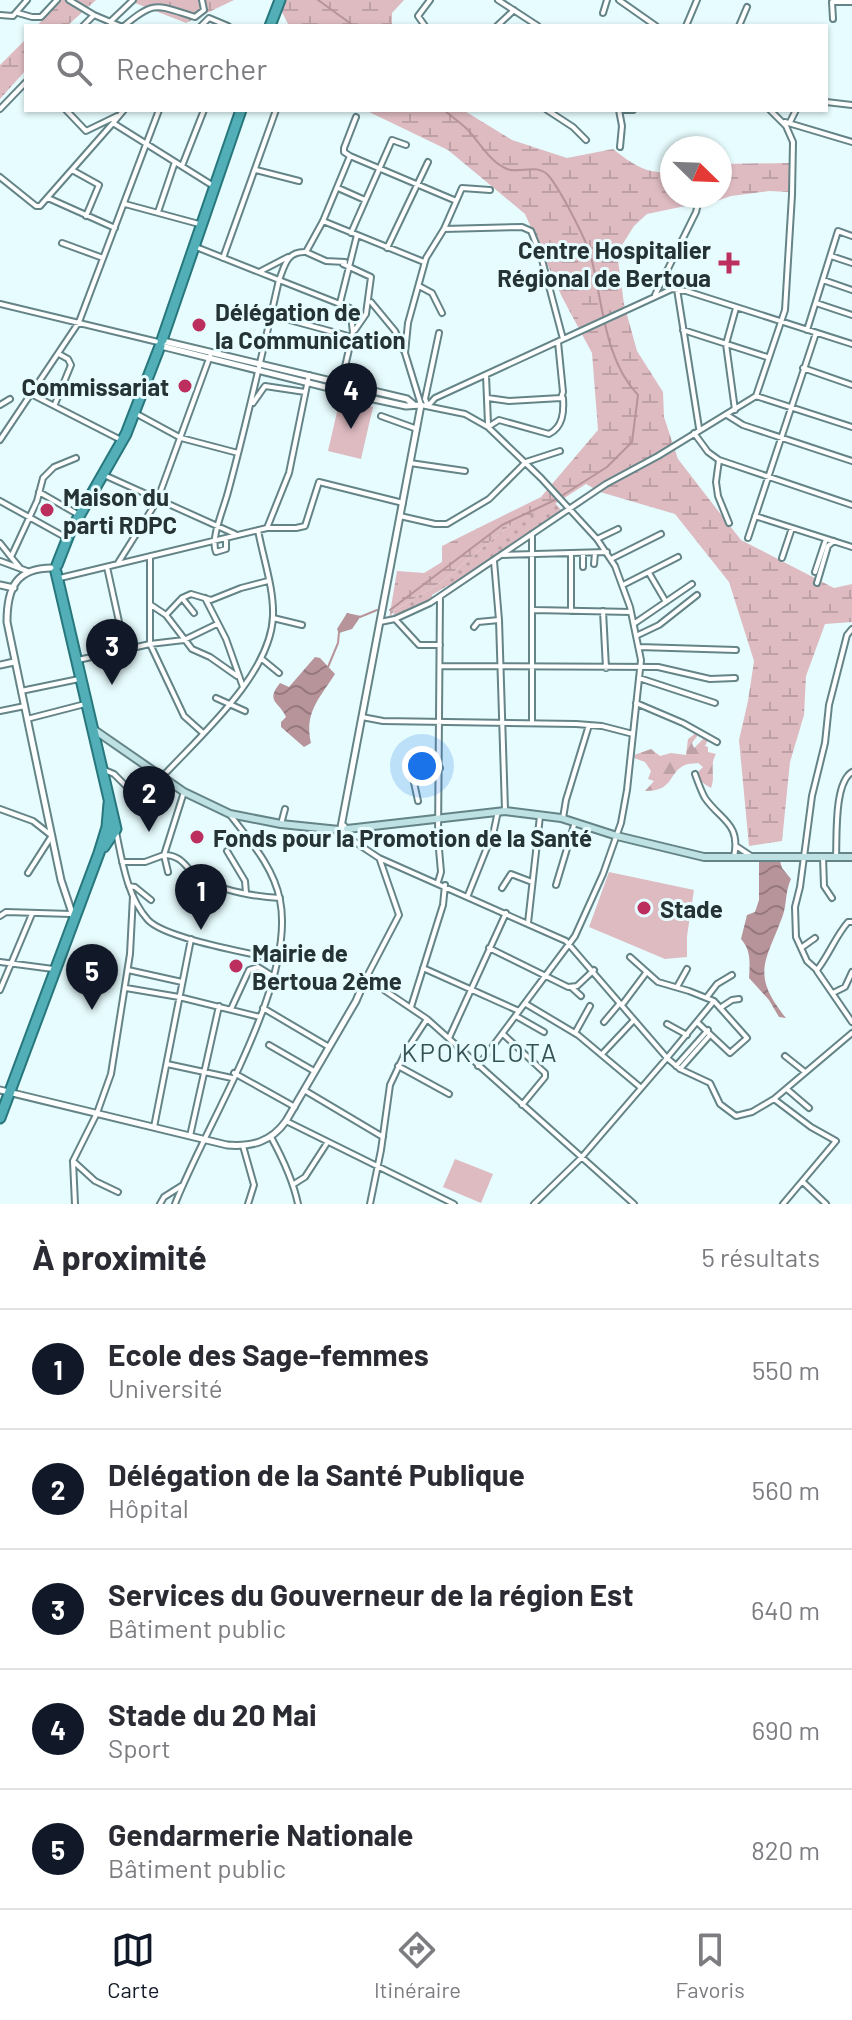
<!DOCTYPE html>
<html lang="fr">
<meta charset="utf-8">
<style>
body{margin:0;font-family:Barlow,sans-serif;background:#f2f2f3;color:#2b2b33}
.compass{position:absolute;left:660px;top:136px;width:72px;height:72px;border-radius:50%;background:#fff;box-shadow:0 2px 6px #0004;rotate:113deg}
.you{position:absolute;left:422px;top:766px;width:28px;height:28px;margin:-20px;border:6px solid #fff;border-radius:50%;background:#1a73e8;box-shadow:0 0 0 12px #1a73e833}
.badge{display:grid;place-items:center;width:52px;height:52px;border-radius:50%;background:#111827;color:#fff;font-size:26px;font-weight:700}
.pin{position:absolute;translate:-50% -66px;filter:drop-shadow(0 2px 4px #0008)}
.pin::after{content:'';position:absolute;top:42px;width:28px;height:24px;background:inherit;clip-path:polygon(0 0,100% 0,50% 100%)}
.list{margin:0;padding:0;list-style:none}
h2{display:flex;justify-content:space-between;align-items:center;height:104px;margin:0;padding:0 32px;font-size:34px}
h2 small{font-size:26px;font-weight:400;color:#7c7c81}
.list li{display:grid;grid-template-columns:52px 1fr auto;gap:24px;align-items:center;box-sizing:border-box;height:120px;padding:0 32px;border-top:2px solid #e1e1e2}
.list b{display:block;font-size:30px;white-space:nowrap}
.list p{margin:0;font-size:26px;white-space:nowrap;color:#7c7c81}
.list em{font-size:26px;font-style:normal;color:#7c7c81}
.icon{flex:none;width:44px;height:44px;fill:none;stroke:currentColor;stroke-width:2;stroke-linecap:round;stroke-linejoin:round}
.map{position:relative;flex:none;width:852px;height:1204px;overflow:hidden}
.search{position:absolute;background:#fff;box-shadow:0 2px 6px #0004;left:24px;right:24px;top:24px;height:88px;display:flex;align-items:center;gap:20px;box-sizing:border-box;padding:0 28px;border-radius:0px;color:#7c7c81;font-size:30px}
.sheet{height:704px;background:#fff}
nav{display:flex;justify-content:space-around;align-items:center;box-sizing:border-box;height:112px;border-top:2px solid #e1e1e2;background:#fff;font-size:22px;color:#7c7c81}
nav a{display:grid;justify-items:center;gap:4px}
nav .on{color:#111827}
.map>svg:first-child{display:block}
.grass{fill:#ddbbc1}
.forest{fill:url(#forest-firs)}
.wetland{fill:url(#wetland-marsh)}
.park{fill:url(#park-dots)}
.water{fill:url(#water-waves)}
.lines{fill:none;stroke-linecap:round;stroke-linejoin:round}
.stream{stroke:#b7939a;stroke-width:2}
.minor-casing{stroke:#648487;stroke-width:8}
.tertiary-casing{stroke:#648487;stroke-width:9}
.secondary-casing{stroke:#648487;stroke-width:10}
.trunk-casing{stroke:#27777d;stroke-width:13}
.minor{stroke:#fff;stroke-width:4}
.tertiary{stroke:#fff;stroke-width:5}
.secondary{stroke:#bee1e4;stroke-width:6}
.trunk{stroke:#53afb7;stroke-width:9}
.poi-dot{fill:#bc2e5e;stroke:#e7fcfe;stroke-width:3}
.labels{text-anchor:middle;dominant-baseline:central;stroke-width:6;stroke-linejoin:round;paint-order:stroke}
.poi-label{font-size:24px;font-weight:bold;fill:#263334;stroke:#e7fcfe;text-anchor:start}
.neighbourhood-label{font-size:26px;letter-spacing:2px;fill:#345255;stroke:#e7fcfe}
</style>
<div class="map">
<svg width="852" height="1204" viewBox="0 0 852 1204">
<defs>
<pattern id="forest-firs" width="22" height="20" patternUnits="userSpaceOnUse" patternTransform="scale(2)"><rect width="22" height="20" fill="#ddbbc1"/><path d="M5 1l3.5 6h-7zM16 11l3.5 6h-7z" fill="#bea1a6"/></pattern>
<pattern id="wetland-marsh" width="20" height="14" patternUnits="userSpaceOnUse" patternTransform="scale(2)"><rect width="20" height="14" fill="#ddbbc1"/><path d="M1 5h8M5 5V1M11 12h8M15 12V8" fill="none" stroke="#bea1a6"/></pattern>
<pattern id="park-dots" width="8" height="8" patternUnits="userSpaceOnUse" patternTransform="scale(2)"><rect width="8" height="8" fill="#ddbbc1"/><path d="M2 2h.1M6 6h.1" fill="none" stroke="#bea1a6" stroke-width="1.8" stroke-linecap="round"/></pattern>
<pattern id="water-waves" width="16" height="10" patternUnits="userSpaceOnUse" patternTransform="scale(2)"><rect width="16" height="10" fill="#b7939a"/><path d="M0 5q4-4 8 0t8 0" fill="none" stroke="#95797e"/></pattern>
</defs>
<rect width="100%" height="100%" fill="#e7fcfe"/>
<!-- grass -->
<path class="grass" d="M340,399L373,407L361,459L328,451Z
M609,872L694,890L687,936V957L665,959L589,927Z
M455,1159L493,1174L481,1203L443,1187Z"/>
<!-- forest -->
<path class="forest" d="M696,733L698,735L692,743L694,748L705,737L709,738L705,746L708,747V752L716,754C709,765 716,776 711,788C704,784 698,781 698,772L703,767L698,763C694,764 689,763 685,765C668,772 675,791 645,791L654,781L648,779L651,771L645,762L634,758V755L651,749L660,756L671,753L686,755L688,739Z"/>
<!-- wetland -->
<path class="wetland" d="M59,0H96L67,26H37Z
M137,0H234L186,23L135,3Z
M276,0H404L392,13V26H289Z
M26,39V70L0,99V65Z
M365,110H463L512,140L567,158L613,149C631,163 648,176 672,171V196H720V164L789,163V192L769,191L731,196L705,205L695,204L647,214L634,226L617,253L624,304L637,351L663,392L664,417L678,459L719,512L741,540L834,588L852,584V622L825,624L806,676L804,715L790,762L782,841L749,846L739,740L748,701L754,661L729,582L675,514L600,492L586,484L544,511L509,526L440,583L394,611L389,619L397,571L424,573L442,562V546L541,497L598,430L592,353L562,297L525,214L448,150Z"/>
<!-- park -->
<path class="park" d="M555,503L562,511L449,588L447,586L432,595L433,598L393,617L394,611L440,583L509,526Z"/>
<!-- water -->
<path class="water" d="M347,613L361,616L352,629L339,633L337,629Z
M315,657L320,658L335,674C319,699 304,713 311,743L304,747L281,727V722L286,717C279,701 265,702 280,683L289,687Z
M780,861L782,868L791,879C785,892 787,903 783,915C766,962 750,973 786,1018L779,1017L769,1000L749,978C750,963 751,950 741,939L747,915L755,912L759,900V862Z"/>
<g class="lines">
<!-- stream -->
<path class="stream" d="M318,0L354,26
M444,110C452,117 461,123 468,130C480,143 490,162 507,169C520,174 536,163 548,175C560,189 586,239 591,257C603,303 604,359 638,395L632,442L607,467L563,495
M390,610L502,525L557,499
M360,617L377,610
M328,667L338,643L339,632"/>
<!-- minor casing -->
<g class="minor-casing">
<path id="minor" d="M69,0L94,15L120,26
M498,0L538,26
M619,0L656,26
M832,2H852
M832,2L833,19
M18,13L32,17H41L57,0
M603,13L607,0
M0,15L13,16L27,0
M110,22L133,0
M83,26L94,15
M124,26C155,0 156,5 195,17L204,10L202,0
M201,26L209,18L228,26
M425,26L418,16L430,0
M497,26L514,10
M686,26L697,0
M739,26L747,7
M826,102L852,105
M0,109L26,82
M66,110L86,131L117,116
M124,110L113,123L215,187
M547,110L573,127L586,140
M619,110L622,126L620,147
M619,110H633
M785,122L852,142
M790,122L796,110
M350,156L344,152V148L356,117
M182,166L204,110
M72,170L99,185L86,216
M256,170L299,181
M0,177L36,206H40L113,123
M338,188L365,200
M48,198L115,228
M125,204L199,224
M158,212L175,162
M323,221L424,262
M444,229L522,227L531,231L541,256L563,339
M351,233L392,140L406,145
M62,243L103,258
M196,247L279,280C285,265 287,251 306,252L323,221L350,156L454,200
M387,248L428,162
M306,252L326,261L345,262
M831,256L852,263
M223,258L276,110
M343,264L371,277L366,314L355,330
M261,271L288,257
M823,280L852,290
M419,286L432,293L442,313
M677,289L699,428
M655,295L696,212L700,196
M371,302L395,331L404,351
M340,303L357,235
M816,303L852,315
M0,304L158,342
M271,315L352,337
M683,330L767,357
M807,330L838,231L852,236
M803,368L852,385
M486,375L488,424
M31,394L121,440
M756,396L852,427
M488,398L509,401L561,398L563,392L558,342
M253,403L265,386L305,392
M55,404L71,365L68,359L59,354
M0,405L10,399
M428,406L435,398L672,289L686,291L852,344
M428,406L425,399L439,333
M735,410L726,344L736,308
M135,413L181,438L238,453
M727,415L743,425L852,461
M381,416L417,429
M488,427L499,420L549,434C563,427 564,412 563,398
M694,433L708,452L719,460L852,505
M0,440L79,322L159,110
M719,460L716,482L718,496L729,523
M410,463L465,471
M104,475L235,534
M39,492L79,515
M0,501L65,537
M400,516L435,524H447L489,499L526,462L560,451
M755,516L852,547
M268,528H296L305,526L319,482L403,503
M748,538L816,333
M226,539V549L216,552C210,539 224,508 228,492C247,422 263,351 279,280L350,308L353,332L341,384
M597,539L618,529
M0,543L11,557
M501,555L607,552
M150,557V644L184,716L203,733
M782,558L792,528
M611,559L661,534
M0,561L27,571
M494,561L499,620L505,810
M118,563L157,501L210,356
M594,564L595,553
M107,567L125,649
M583,567V553
M21,569L11,557L37,501L43,478L54,467L76,458
M815,572L826,539
M649,573L666,602
M60,578L267,528L289,473L309,375
M817,583L828,546L834,541
M623,585L678,557
M182,598L194,613
M205,598L226,639L243,687
M151,605L166,615L192,649L210,657L237,676
M534,610L631,612
M571,611V554
M603,611L606,668
M166,615L182,598L191,594L211,600L241,588L268,581
M273,618L302,625
M395,619L419,645H440
M380,622L395,619L430,603L606,484L658,456L756,396L785,310L792,195L793,142L786,126L770,110
M635,623L692,584
M474,627L478,622L499,620
M852,629L847,635L829,705L825,743L812,796L800,887L795,907L796,937L807,961L817,970C829,955 835,937 848,922H852
M638,635L659,625L697,595
M639,647L736,650
M262,659L279,673
M78,660L150,644L184,640L217,624
M440,666L658,667L710,679L735,678
M639,678L715,703
M21,691L79,679
M216,698L245,711
M636,703L683,723L717,742
M0,711L25,706
M362,717L383,721L576,724L602,726L633,734
M27,719L85,704
M532,723V534
M102,769L114,774L136,796
M695,774C698,782 701,791 705,798C721,821 741,823 734,857
M163,776C201,735 271,674 273,616C274,588 263,558 258,530
M418,801L413,778L415,773L440,768
M0,809L33,821L52,836
M563,818L566,800L589,725
M281,824L285,809
M116,832C122,860 127,897 148,920C166,939 251,953 280,960
M343,834L379,858L566,941L667,1058L581,1158L534,1204
M736,846L751,856
M227,851L245,881L246,893
M823,857L824,886L832,898
M836,857C837,836 834,783 852,772
M380,860L399,915L365,980L381,988L427,1019L634,1204
M122,862H145L164,855L184,792
M168,872L164,855C186,855 187,874 205,882C227,891 256,897 280,898
M28,873L51,837
M438,882L441,872L438,838L440,597
M556,885L575,822
M129,886L135,887L151,900
M502,888L511,874L532,882
M468,895L494,830L498,811
M0,916L6,912L71,914
M528,923L540,816
M489,948L568,987L577,986L594,970
M801,948L815,938
M630,957L658,982L689,991L714,1001L747,1038L730,1053L698,1023
M0,962L53,969
M423,968L519,1011
M128,970L182,982
M817,971L852,1022
M571,987L581,996
M677,987L687,969
M126,988L179,997L260,1017
M0,990L32,914
M833,993L845,987L852,972
M707,997L717,984L732,975
M714,1001L667,1058L680,1069L710,1083L720,1104L736,1116L752,1112L774,1099
M526,1004L578,1035L640,1087
M622,1005L646,973
M411,1007L443,905L445,885
M263,1008L329,1047
M720,1008L732,1000L739,999
M231,1009L249,970L258,967L274,977
M516,1016L544,1032
M604,1022L620,1003
M667,1024L687,1035
M575,1033L590,1006
M503,1034L545,1073V1077L522,1105
M449,1038L506,913
M269,1045L314,1071
M603,1053L634,1020
M785,1056L805,1072
M167,1064L232,1078
M398,1066L449,1094
M478,1066L575,936L603,874L621,823L627,790L641,660L630,607L615,566L597,539L541,478L488,427L465,414L421,405L405,353L408,323L426,258L444,229L462,188L490,190
M676,1066L708,1030
M680,1069L710,1035
M234,1073L295,1107
M304,1090L383,1137
M788,1090L809,1108
M286,1121L454,1204
M154,1127L191,939
M190,1136L219,1006
M271,1137C283,1159 293,1180 298,1204
M243,1146L254,1185L248,1204
M73,1161L95,1181L118,1192
M803,1182L826,1204
M294,1184L305,1177L327,1143
M75,1204L73,1161L97,1113L111,1074L130,954L133,896
M160,1204L164,1197L183,1185
M175,1204C206,1124 297,983 280,900C274,868 251,842 231,816
M370,1204L381,1150L390,1085L406,1051L427,1019
M783,1204L836,1141L811,1127L774,1099L852,1033"/>
</g>
<!-- tertiary casing -->
<g class="tertiary-casing">
<path id="tertiary" d="M163,341L407,399L413,404
M161,346L369,398L406,406L421,405L341,827
M52,568C16,568 7,588 7,622L61,880L74,919
M0,585L14,588
M0,665L14,662
M344,826L347,831L343,834L339,830Z
M0,1090L227,1145C252,1147 271,1142 286,1121L356,1001L365,980"/>
</g>
<!-- secondary casing -->
<g class="secondary-casing">
<path id="secondary" d="M93,729L184,792L230,814L281,824L339,830
M347,829L505,811L561,818L617,836L704,857H852"/>
</g>
<!-- trunk casing -->
<g class="trunk-casing">
<path id="trunk" d="M270,26L280,0
M162,340L241,110
M57,565L70,532L126,434L160,346
M56,572L116,829L104,847
M0,1118L99,853L107,827L109,803"/>
</g>
<!-- minor -->
<use href="#minor" class="minor"/>
<!-- tertiary -->
<use href="#tertiary" class="tertiary"/>
<!-- secondary -->
<use href="#secondary" class="secondary"/>
<!-- trunk -->
<use href="#trunk" class="trunk"/>
</g>
<!-- markers -->
<g class="poi-dot">
<path d="M725 251h8v8h8v8h-8v8h-8v-8h-8v-8h8z"/>
<circle cx="199" cy="325" r="8"/>
<circle cx="185" cy="386" r="8"/>
<circle cx="47" cy="510" r="8"/>
<circle cx="197" cy="837" r="8"/>
<circle cx="644" cy="908" r="8"/>
<circle cx="236" cy="966" r="8"/>
</g>
<g class="labels">
<!-- poi labels -->
<g class="poi-label">
<text x="711" y="249" text-anchor="end">Centre Hospitalier<tspan x="711" dy="28">Régional de Bertoua</tspan></text>
<text x="215" y="311">Délégation de<tspan x="215" dy="28">la Communication</tspan></text>
<text x="169" y="386" text-anchor="end">Commissariat</text>
<text x="63" y="496">Maison du<tspan x="63" dy="28">parti RDPC</tspan></text>
<text x="213" y="837">Fonds pour la Promotion de la Santé</text>
<text x="660" y="908">Stade</text>
<text x="252" y="952">Mairie de<tspan x="252" dy="28">Bertoua 2ème</tspan></text>
</g>
<!-- neighbourhood labels -->
<g class="neighbourhood-label">
<text x="480" y="1051">KPOKOLOTA</text>
</g>
</g>
</svg>
<svg class="compass" viewBox="-18 -18 36 36"><path d="M0-13l5 13h-10z" fill="#e53935"/><path d="M0 13l5-13h-10z" fill="#7c7c81"/></svg>
<div class="you"></div>
<div class="pin badge" style="left:201px;top:930px">1</div>
<div class="pin badge" style="left:149px;top:832px">2</div>
<div class="pin badge" style="left:112px;top:685px">3</div>
<div class="pin badge" style="left:351px;top:429px">4</div>
<div class="pin badge" style="left:92px;top:1010px">5</div>
<div class="search"><svg class="icon" aria-label="search" viewBox="0 0 24 24"><circle cx="10" cy="10" r="6"/><path d="M15 15l6 6"/></svg>Rechercher</div>
</div>
<section class="sheet">
<h2>À proximité<small>5 résultats</small></h2>
<ul class="list">
<li><span class="badge">1</span><div><b>Ecole des Sage-femmes</b><p>Université</p></div><em>550 m</em></li>
<li><span class="badge">2</span><div><b>Délégation de la Santé Publique</b><p>Hôpital</p></div><em>560 m</em></li>
<li><span class="badge">3</span><div><b>Services du Gouverneur de la région Est</b><p>Bâtiment public</p></div><em>640 m</em></li>
<li><span class="badge">4</span><div><b>Stade du 20 Mai</b><p>Sport</p></div><em>690 m</em></li>
<li><span class="badge">5</span><div><b>Gendarmerie Nationale</b><p>Bâtiment public</p></div><em>820 m</em></li>
</ul>
</section>
<nav>
<a class="on"><svg class="icon" aria-label="map" viewBox="0 0 24 24"><path d="M3 6l6-2 6 2 6-2v14l-6 2-6-2-6 2zM9 4v14M15 6v14"/></svg>Carte</a>
<a><svg class="icon" aria-label="directions" viewBox="0 0 24 24"><path d="M12 3l9 9-9 9-9-9zM9 14v-3h6M13 9l2 2-2 2"/></svg>Itinéraire</a>
<a><svg class="icon" aria-label="saved" viewBox="0 0 24 24"><path d="M7 4h10v16l-5-4-5 4z"/></svg>Favoris</a>
</nav>
